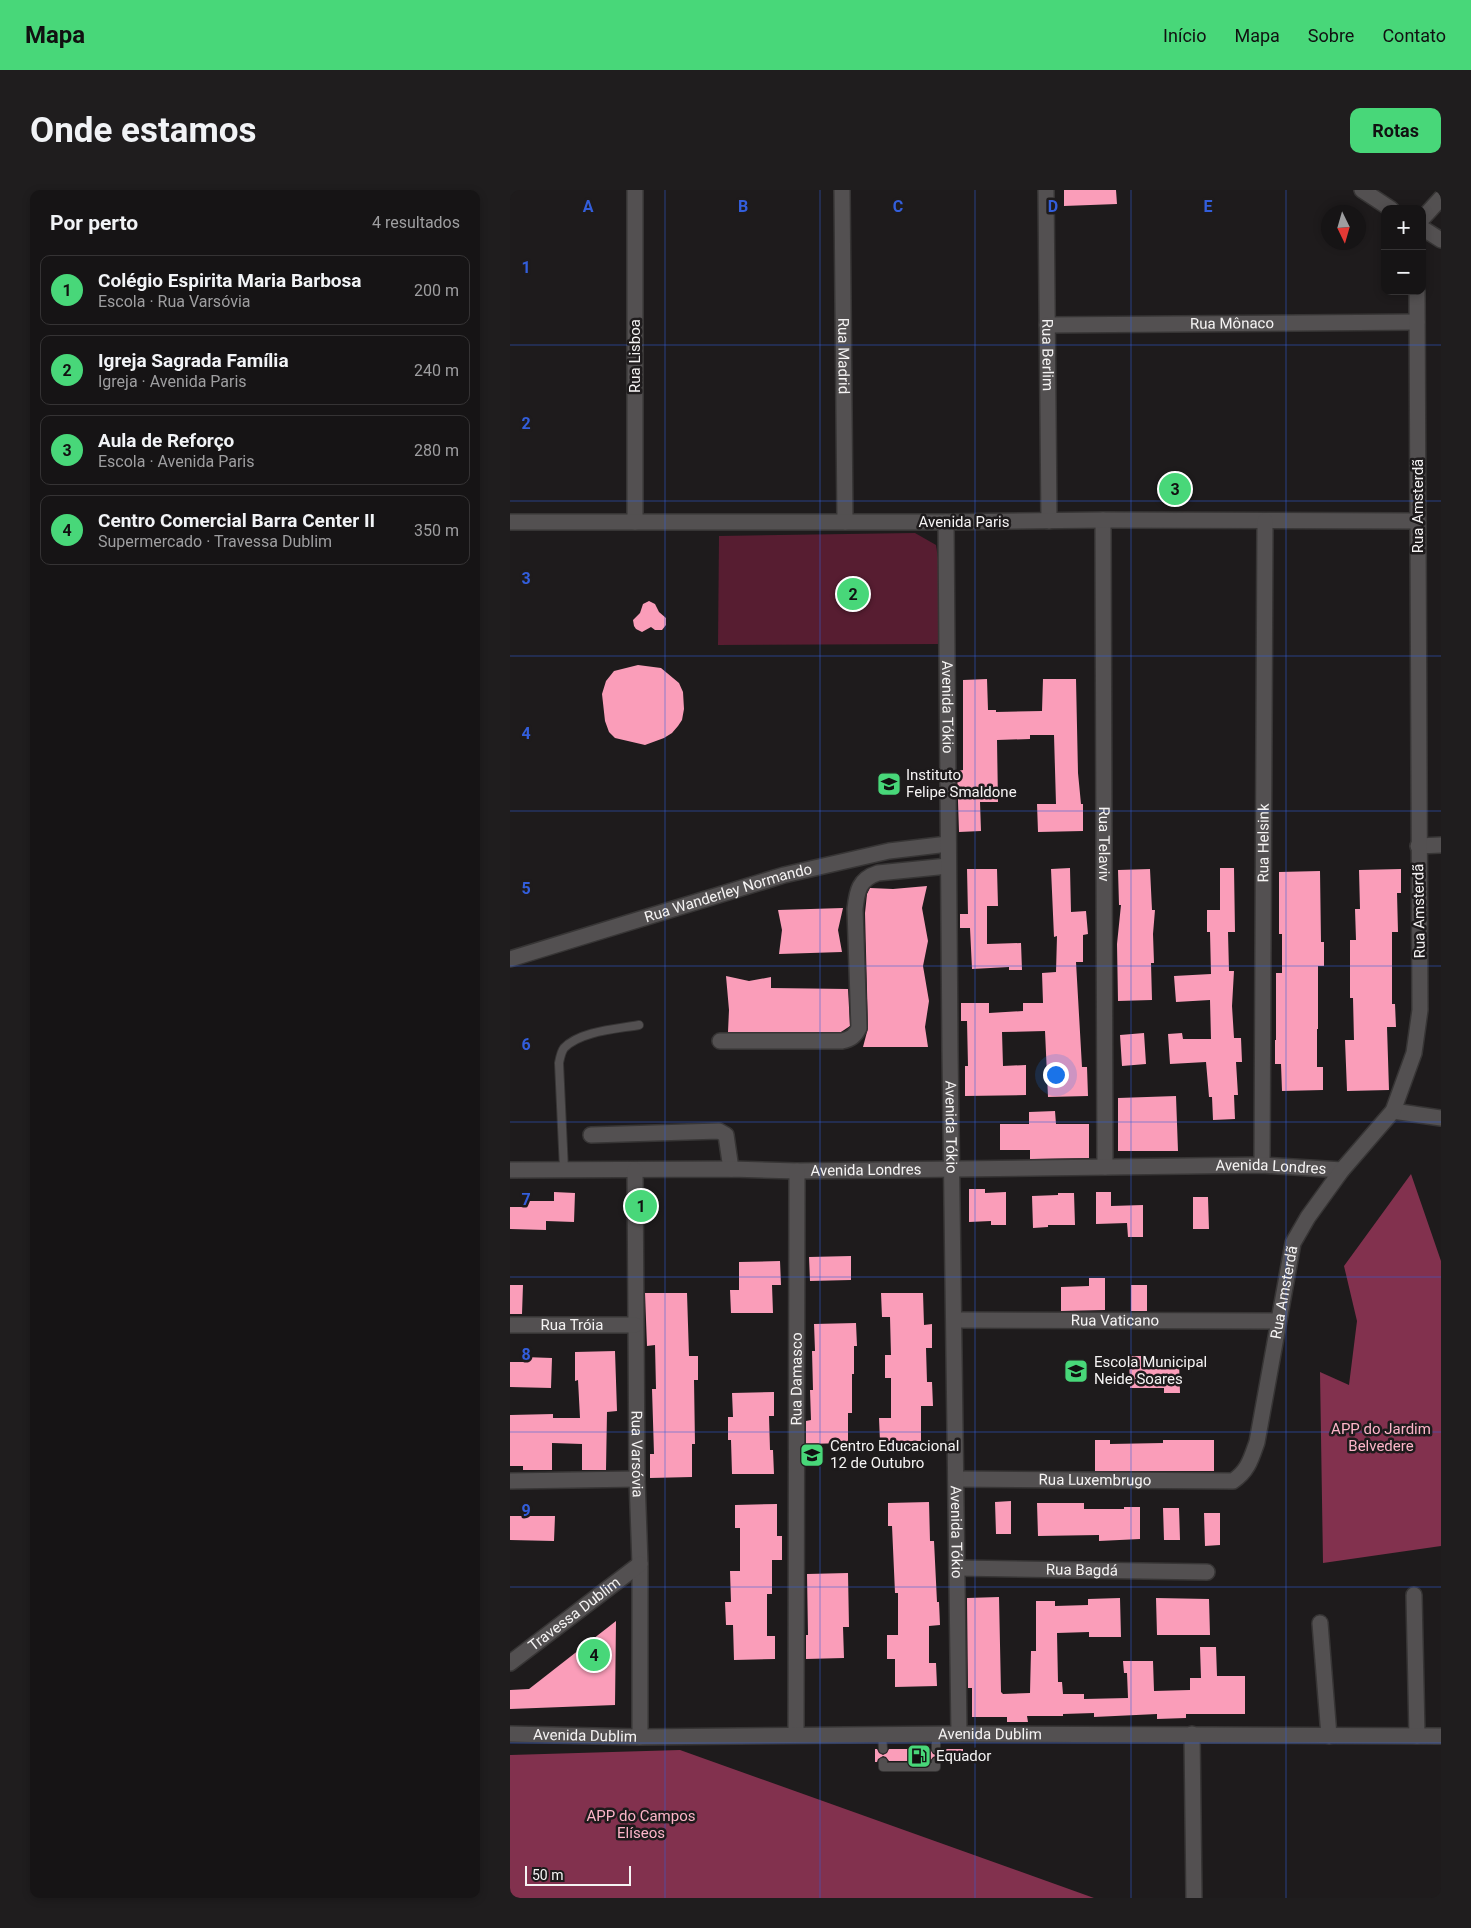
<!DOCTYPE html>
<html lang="pt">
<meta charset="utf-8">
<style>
body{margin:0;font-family:Roboto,sans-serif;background:#1f1d1e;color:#f1f3f6}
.controls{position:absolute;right:15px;top:15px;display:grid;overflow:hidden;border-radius:10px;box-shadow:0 2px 8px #0003}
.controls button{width:45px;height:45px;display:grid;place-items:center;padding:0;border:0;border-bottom:1px solid #353334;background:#161415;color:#f1f3f6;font:25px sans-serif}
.compass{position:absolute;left:811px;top:15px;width:45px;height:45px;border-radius:50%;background:#161415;box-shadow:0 2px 8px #0003;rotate:175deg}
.scale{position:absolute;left:15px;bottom:12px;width:106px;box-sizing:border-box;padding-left:5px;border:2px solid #f5f3f3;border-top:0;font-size:14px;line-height:18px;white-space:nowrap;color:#f5f3f3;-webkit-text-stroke:4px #1e1b1c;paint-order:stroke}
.you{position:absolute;left:545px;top:884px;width:18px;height:18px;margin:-12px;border:4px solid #fff;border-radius:50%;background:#1a73e8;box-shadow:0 0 0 8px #1a73e833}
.badge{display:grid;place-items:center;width:32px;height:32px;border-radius:50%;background:#48d779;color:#111;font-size:16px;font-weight:700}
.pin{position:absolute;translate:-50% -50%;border:2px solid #fff;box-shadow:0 1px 5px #0006}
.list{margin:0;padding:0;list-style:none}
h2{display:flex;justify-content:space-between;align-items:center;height:65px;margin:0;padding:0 20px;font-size:21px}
h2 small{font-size:16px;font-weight:400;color:#9e9ea0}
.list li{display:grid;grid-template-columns:32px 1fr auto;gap:15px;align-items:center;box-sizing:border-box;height:70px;margin:0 10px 10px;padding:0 10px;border:1px solid #353334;border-radius:10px}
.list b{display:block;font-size:19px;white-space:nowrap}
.list p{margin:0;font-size:16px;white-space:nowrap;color:#9e9ea0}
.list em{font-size:16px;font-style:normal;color:#9e9ea0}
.map{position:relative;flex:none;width:931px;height:1708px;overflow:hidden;border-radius:10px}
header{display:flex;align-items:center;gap:30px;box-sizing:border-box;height:70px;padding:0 25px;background:#48d779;color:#111}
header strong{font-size:24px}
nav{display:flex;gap:28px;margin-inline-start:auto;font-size:18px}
.intro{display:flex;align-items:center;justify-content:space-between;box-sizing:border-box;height:120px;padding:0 30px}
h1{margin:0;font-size:35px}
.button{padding:12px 22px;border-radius:10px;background:#48d779;color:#111;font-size:18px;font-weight:700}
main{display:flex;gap:30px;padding:0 30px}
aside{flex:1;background:#161415;border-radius:10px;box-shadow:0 2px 8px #0003}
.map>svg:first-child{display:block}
.green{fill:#571d31}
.forest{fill:#82314e}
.building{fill:#fa9db9}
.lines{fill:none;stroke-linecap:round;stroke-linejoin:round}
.lane-casing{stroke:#373535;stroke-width:10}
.street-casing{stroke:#373535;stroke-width:18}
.secondary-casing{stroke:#373535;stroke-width:18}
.lane{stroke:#535051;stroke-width:8}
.street{stroke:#535051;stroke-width:15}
.secondary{stroke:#535051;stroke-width:15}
.grid{fill:none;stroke:#335edb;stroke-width:1;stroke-opacity:0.55}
.labels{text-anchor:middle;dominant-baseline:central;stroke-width:5;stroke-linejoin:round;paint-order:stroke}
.street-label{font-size:15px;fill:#f5f3f3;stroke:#1e1b1c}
.poi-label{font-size:15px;fill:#f5f3f3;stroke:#1e1b1c;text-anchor:start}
.park-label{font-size:15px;fill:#fdb5c9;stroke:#1e1b1c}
.grid-label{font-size:16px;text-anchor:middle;font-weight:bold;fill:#335edb;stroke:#1e1b1c;stroke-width:5;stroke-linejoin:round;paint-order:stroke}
</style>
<header>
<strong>Mapa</strong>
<nav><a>Início</a><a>Mapa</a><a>Sobre</a><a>Contato</a></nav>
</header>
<div class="intro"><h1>Onde estamos</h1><a class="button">Rotas</a></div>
<main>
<aside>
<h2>Por perto<small>4 resultados</small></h2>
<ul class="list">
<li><span class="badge">1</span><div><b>Colégio Espirita Maria Barbosa</b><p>Escola · Rua Varsóvia</p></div><em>200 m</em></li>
<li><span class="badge">2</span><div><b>Igreja Sagrada Família</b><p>Igreja · Avenida Paris</p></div><em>240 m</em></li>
<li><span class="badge">3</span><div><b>Aula de Reforço</b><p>Escola · Avenida Paris</p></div><em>280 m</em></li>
<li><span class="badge">4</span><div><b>Centro Comercial Barra Center II</b><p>Supermercado · Travessa Dublim</p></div><em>350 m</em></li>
</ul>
</aside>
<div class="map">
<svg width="931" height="1708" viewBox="0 0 931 1708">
<rect width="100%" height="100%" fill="#1e1b1c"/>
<!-- green -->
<path class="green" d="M405,343L426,355L429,375L433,454L208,455L209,346Z"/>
<!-- forest -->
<path class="forest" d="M901,984L931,1071V1356L813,1373L810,1182L839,1195L847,1131L834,1076Z
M170,1560L584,1708H0V1565Z"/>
<!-- building -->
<path class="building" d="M554,0H606L607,14L554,16Z
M139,411L145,414L149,422L156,428V435L152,440H145L141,437L132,442L126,439L124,436L123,430L130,423L133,414Z
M128,475L151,478L169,493L173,502L174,519L172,530L168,536L162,543L154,548L135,555L105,548L99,542L95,531L92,504L96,491L104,481Z
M477,489L478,520H486V522L532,521L533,489H566L568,583L571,614H573V641L528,642L527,614H546L544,545H520V549L487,550L488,612H470L471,641L449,642L447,581L453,580V490Z
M560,678L561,722L576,721L578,744L573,745V772H566L572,877H577L578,906L538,907L535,841L492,842L493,876L516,875V905L455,906V876H458L457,831H451V813H479V823L513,821V813H533L532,783L546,782L547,746L544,747L541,679Z
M710,678H724L725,742H718L719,781H724L722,816L724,848H731L732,872H726L728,905H724L725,929L703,930L702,907H699L696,872L660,874L658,844L672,843L673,849H701L700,810L666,812L664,786L701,784L700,742H697V720H710Z
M457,679H487L488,716H477V754L511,753L512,780H499V777L462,779L460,738H450V724H458Z
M640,679L642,720H645L643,744L644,773H641L642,810L608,811L607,754L611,715H609L608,680Z
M891,679V703H887L888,742H882V814H885L886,837H877L879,900L837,901L835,850H844L843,808H840V750H846L845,719H850L849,680Z
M810,681L811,752H814V776H808V839H807V877H813V900L772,901L771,874H765V850H766V783H772V744H769V682Z
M417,696L412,718L418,751L413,776L419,811L415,837L418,857H353L358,838L355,723L357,704L360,698L383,699Z
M333,718L328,740L332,762L269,764L272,740L268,720Z
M216,786L239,791L261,787V798L338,799L340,836L331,842H218L219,820Z
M634,843L636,874L612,876L610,845Z
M666,906L668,961H608V908Z
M545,921L546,934H579V968L520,969V960H490V934H519V922Z
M459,999H475V1003L496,1002V1035H481V1031L459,1032Z
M44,1002L65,1003L64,1032L36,1031V1040L0,1039V1017H16V1011H44Z
M586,1002H601V1016L633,1015V1047H618L617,1033L586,1034Z
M548,1003H564L565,1035H538V1037L523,1038L522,1006L548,1005Z
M683,1007H698L699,1039H683Z
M341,1066V1090L300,1091L299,1067Z
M270,1071L271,1095H262L263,1123H221L220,1100H229V1072Z
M579,1088H595V1120L551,1121V1097L579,1096Z
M0,1095H13L12,1124H0Z
M621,1095H637V1121H621Z
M135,1103H177L179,1166H188V1190H184L185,1254H182V1287L140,1288V1264H144L142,1199H146L145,1155L137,1156Z
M371,1103H413L414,1135L422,1134V1158H416L417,1192H422L423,1216H411V1251L370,1252L369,1228H381V1188H375V1165H381L380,1127H372Z
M346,1133L347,1156H344V1184H342V1223H338V1253L296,1254V1231L301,1230L300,1200H303L302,1161H305L304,1134Z
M105,1161L107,1221L97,1222L96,1280H72V1254L42,1253V1280H13V1276H0V1225L43,1224V1228H70L68,1190L65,1191V1162Z
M619,1166H635V1172L669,1171L670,1203H654V1198H620Z
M14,1167L42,1168L41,1198L0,1197V1172H14Z
M264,1202V1226H259L260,1260H263L264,1284H222L221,1250H218V1227H223L222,1203Z
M585,1250H600V1254L653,1253V1250H704V1281H585Z
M501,1311V1344H486L485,1312Z
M419,1312L420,1351H424L427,1412H429L430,1435L419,1436V1473H426L427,1496L385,1497V1469H377V1445H388V1403H385L382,1336H378V1313Z
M527,1313H574V1319H614V1317H630V1349L589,1351V1345L528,1346Z
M267,1314V1346H272V1370H262V1404H257V1446H265V1469L224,1470L223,1435H216L215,1412H221L220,1381H230V1338H225V1315Z
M653,1318H669L670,1350H654Z
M694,1323H710V1355L695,1356Z
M0,1326H45L44,1351L0,1350Z
M338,1383L339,1437H333L334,1468L296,1469V1445H298L297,1384Z
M489,1407L491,1502L493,1504L520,1503L521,1461H526V1411H545V1416L578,1415V1409L610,1408L611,1447H579V1442L547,1443L548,1492H552L553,1504H574V1509L618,1508L617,1483H614L613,1471H643L644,1501L680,1500V1488H691L690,1457H706L707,1486H735V1524H676V1528L647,1529V1524L584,1527V1523L553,1524V1526H517L518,1532H497V1527H462V1498H458L457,1408Z
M646,1408L699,1409L700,1445H647Z
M106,1431L105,1515L0,1519V1500L19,1499Z
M365,1559H367L369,1563L373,1565L377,1563L379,1559H420L423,1564L426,1565L431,1562L432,1559H453V1572H432L431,1569L426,1566L423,1567L420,1571H379L376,1567L373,1566L368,1569L367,1572H365Z"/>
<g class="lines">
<!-- lane casing -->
<g class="lane-casing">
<path id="lane" d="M54,980L49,873C50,868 51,862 54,858C70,841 107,839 129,835
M372,1545L373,1559
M426,1559V1544
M373,1572V1577H426V1572"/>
</g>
<!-- street casing -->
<g class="street-casing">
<g id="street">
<path d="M125,0V332"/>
<path id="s1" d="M332,0L335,332"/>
<path id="s2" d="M536,0L539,331"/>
<path d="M912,29L931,8"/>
<path id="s3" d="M537,135L907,132"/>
<path id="s4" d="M593,330L595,977"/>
<path d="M436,332L593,330L908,331"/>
<path d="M908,656L931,655"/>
<path id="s5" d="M0,769L274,685L379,661L438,654"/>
<path d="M210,851H332C341,849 345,846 349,838L345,719C347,701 349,689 368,683L438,676"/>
<path d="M883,921L931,928"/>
<path d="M81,945L209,941L216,945L221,979"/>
<path id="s6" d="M752,975L755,331"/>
<path id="s7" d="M0,980L221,979L287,981L752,975L832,980"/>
<path id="s8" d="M125,980L127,1289L130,1374V1547"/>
<path id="s9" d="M444,1130L767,1131"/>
<path id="s10" d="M0,1135H125"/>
<path id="s11" d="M446,1289L723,1291C738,1281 741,1269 747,1252L783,1053L798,1027L832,980L883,921L904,863L910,820L907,101"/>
<path d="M0,1291L127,1289"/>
<path id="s12" d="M447,1378L697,1382"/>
<path d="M904,1405L907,1546"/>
<path d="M810,1433L819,1546"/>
<path id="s13" d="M0,1473L130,1374"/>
<path d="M682,1544L684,1708"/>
<path id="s14" d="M286,1545L287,981"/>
</g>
</g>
<!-- secondary casing -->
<g class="secondary-casing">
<g id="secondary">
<path d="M852,0L881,19"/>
<path d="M912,38L931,50"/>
<path id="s15" d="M0,332H436L440,862L449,1544"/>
<path id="s16" d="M0,1544L130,1547L449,1544L931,1546"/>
</g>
</g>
<!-- lane -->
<use href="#lane" class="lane"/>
<!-- street -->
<use href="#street" class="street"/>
<!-- secondary -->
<use href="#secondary" class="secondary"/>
</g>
<!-- grid -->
<path class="grid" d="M155,0V1708M310,0V1708M465,0V1708M621,0V1708M776,0V1708M0,155H931M0,311H931M0,466H931M0,621H931M0,776H931M0,932H931M0,1087H931M0,1242H931M0,1397H931M0,1553H931"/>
<!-- icons -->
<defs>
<g id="school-square" transform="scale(1.25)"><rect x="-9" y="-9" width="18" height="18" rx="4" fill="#48d779" stroke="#1e1b1c"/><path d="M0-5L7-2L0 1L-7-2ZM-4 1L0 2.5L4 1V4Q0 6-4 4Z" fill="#111"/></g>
<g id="fuel-square" transform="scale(1.25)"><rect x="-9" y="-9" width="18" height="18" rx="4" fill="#48d779" stroke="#1e1b1c"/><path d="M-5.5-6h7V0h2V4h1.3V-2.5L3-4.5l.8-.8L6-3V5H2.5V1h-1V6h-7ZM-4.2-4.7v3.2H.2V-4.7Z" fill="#111"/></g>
</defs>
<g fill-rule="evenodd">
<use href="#school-square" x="379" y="594"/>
<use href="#school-square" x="566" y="1181"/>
<use href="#school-square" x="302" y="1265"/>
<use href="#fuel-square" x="409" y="1566"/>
</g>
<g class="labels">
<!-- street labels -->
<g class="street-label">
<text stroke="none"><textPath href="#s3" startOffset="185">Rua Mônaco</textPath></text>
<text transform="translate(125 166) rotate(-90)">Rua Lisboa</text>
<text stroke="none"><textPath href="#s1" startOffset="166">Rua Madrid</textPath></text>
<text stroke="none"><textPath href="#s2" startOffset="165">Rua Berlim</textPath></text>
<text transform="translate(908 316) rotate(-90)">Rua Amsterdã</text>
<text x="454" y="332">Avenida Paris</text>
<text stroke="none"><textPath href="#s15" startOffset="621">Avenida Tókio</textPath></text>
<text stroke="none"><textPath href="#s4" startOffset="324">Rua Telaviv</textPath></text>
<text stroke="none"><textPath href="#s6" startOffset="322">Rua Helsink</textPath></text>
<text stroke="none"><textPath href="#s5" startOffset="228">Rua Wanderley Normando</textPath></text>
<text transform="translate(909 721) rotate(-91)">Rua Amsterdã</text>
<text stroke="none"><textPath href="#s15" startOffset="1041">Avenida Tókio</textPath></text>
<text stroke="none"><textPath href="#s7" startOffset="761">Avenida Londres</textPath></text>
<text stroke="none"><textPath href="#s7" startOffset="356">Avenida Londres</textPath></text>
<text stroke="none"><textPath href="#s11" startOffset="476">Rua Amsterdã</textPath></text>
<text stroke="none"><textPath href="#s9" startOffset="161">Rua Vaticano</textPath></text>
<text stroke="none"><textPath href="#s10" startOffset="62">Rua Tróia</textPath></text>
<text stroke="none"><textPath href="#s14" startOffset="356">Rua Damasco</textPath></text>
<text stroke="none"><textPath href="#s8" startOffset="284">Rua Varsóvia</textPath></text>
<text stroke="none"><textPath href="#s11" startOffset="139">Rua Luxembrugo</textPath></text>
<text stroke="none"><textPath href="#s15" startOffset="1446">Avenida Tókio</textPath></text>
<text stroke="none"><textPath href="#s12" startOffset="125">Rua Bagdá</textPath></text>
<text stroke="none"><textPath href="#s13" startOffset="81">Travessa Dublim</textPath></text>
<text stroke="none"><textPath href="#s16" startOffset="480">Avenida Dublim</textPath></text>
<text stroke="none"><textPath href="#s16" startOffset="75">Avenida Dublim</textPath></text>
</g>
<!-- poi labels -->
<g class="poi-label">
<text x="396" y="585">Instituto<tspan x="396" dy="17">Felipe Smaldone</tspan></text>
<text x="584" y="1172">Escola Municipal<tspan x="584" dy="17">Neide Soares</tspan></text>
<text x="320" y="1256">Centro Educacional<tspan x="320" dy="17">12 de Outubro</tspan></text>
<text x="426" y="1566">Equador</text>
</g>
<!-- park labels -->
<g class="park-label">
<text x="871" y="1239">APP do Jardim<tspan x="871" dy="17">Belvedere</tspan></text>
<text x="131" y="1626">APP do Campos<tspan x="131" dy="17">Elíseos</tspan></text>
</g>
</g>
<g class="grid-label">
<text x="78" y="22">A</text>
<text x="233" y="22">B</text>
<text x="388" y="22">C</text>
<text x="543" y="22">D</text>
<text x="698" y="22">E</text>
<text x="16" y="83">1</text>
<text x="16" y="239">2</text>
<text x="16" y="394">3</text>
<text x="16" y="549">4</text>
<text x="16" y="704">5</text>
<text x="16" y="860">6</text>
<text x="16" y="1015">7</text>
<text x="16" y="1170">8</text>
<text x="16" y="1326">9</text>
</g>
</svg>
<div class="controls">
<button>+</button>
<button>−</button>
</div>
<svg class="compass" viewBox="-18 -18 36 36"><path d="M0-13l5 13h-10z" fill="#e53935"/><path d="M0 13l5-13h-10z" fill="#9e9ea0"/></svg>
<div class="scale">50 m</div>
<div class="you"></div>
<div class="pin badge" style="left:131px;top:1016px">1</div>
<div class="pin badge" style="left:343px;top:404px">2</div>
<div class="pin badge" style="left:665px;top:299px">3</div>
<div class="pin badge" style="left:84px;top:1465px">4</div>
</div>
</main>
